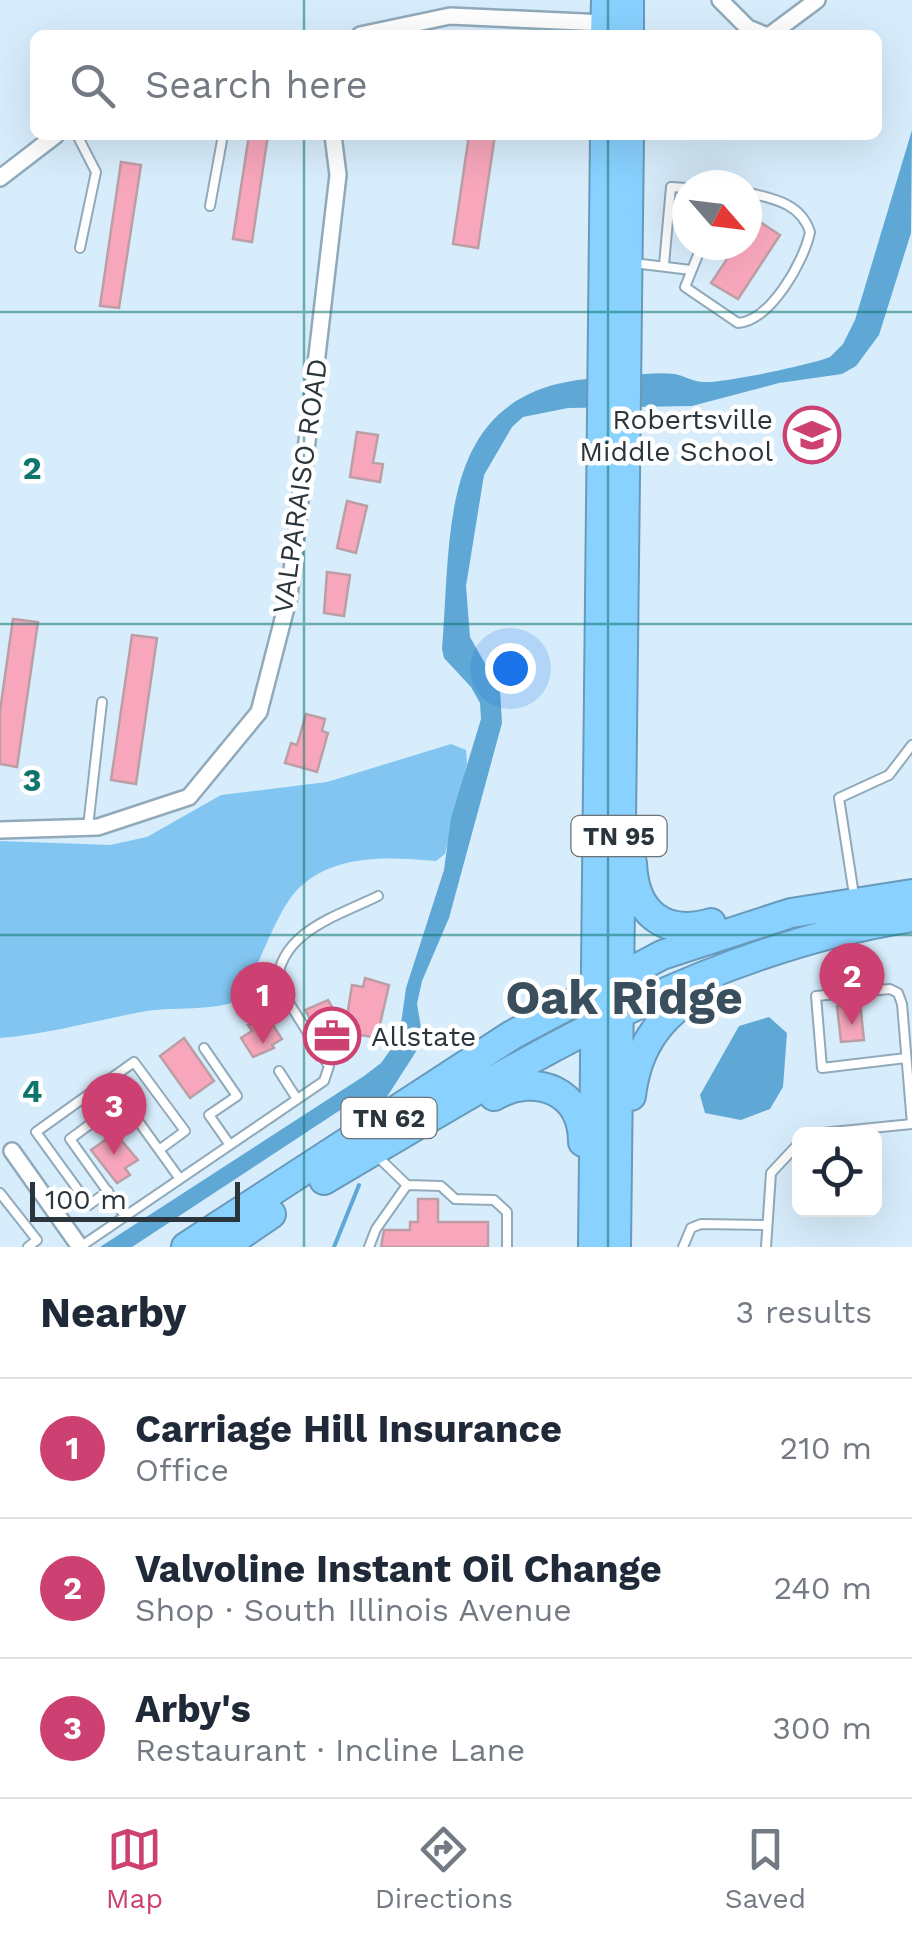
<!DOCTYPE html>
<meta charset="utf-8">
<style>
body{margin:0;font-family:"Work Sans",sans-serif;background:#f2f2f3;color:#1f2937}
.controls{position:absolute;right:30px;bottom:30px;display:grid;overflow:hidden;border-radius:15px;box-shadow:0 10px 40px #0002}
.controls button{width:90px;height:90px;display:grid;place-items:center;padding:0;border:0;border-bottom:2px solid #e0e1e3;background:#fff;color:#1f2937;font:50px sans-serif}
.compass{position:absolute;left:672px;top:170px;width:90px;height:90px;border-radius:50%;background:#fff;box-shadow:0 10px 40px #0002;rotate:118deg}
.scale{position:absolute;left:30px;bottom:25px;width:210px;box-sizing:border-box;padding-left:10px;border:5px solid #2a353c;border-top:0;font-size:28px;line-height:35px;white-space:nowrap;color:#2a353c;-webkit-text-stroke:8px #fff;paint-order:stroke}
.you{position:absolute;left:510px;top:668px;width:35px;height:35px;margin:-25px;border:8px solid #fff;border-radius:50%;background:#1a73e8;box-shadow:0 0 0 15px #1a73e833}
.badge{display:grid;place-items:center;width:65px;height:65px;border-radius:50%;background:#cc4072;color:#fff;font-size:32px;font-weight:700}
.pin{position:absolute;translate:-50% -82px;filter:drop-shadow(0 2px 5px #0008)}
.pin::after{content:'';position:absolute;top:52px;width:35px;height:30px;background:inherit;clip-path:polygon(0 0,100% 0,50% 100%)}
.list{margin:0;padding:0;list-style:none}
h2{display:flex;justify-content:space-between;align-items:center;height:130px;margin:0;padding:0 40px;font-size:42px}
h2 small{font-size:32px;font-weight:400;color:#747a83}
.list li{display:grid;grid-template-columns:65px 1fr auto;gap:30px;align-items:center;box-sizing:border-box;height:140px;padding:0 40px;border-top:2px solid #e0e1e3}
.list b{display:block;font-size:38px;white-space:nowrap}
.list p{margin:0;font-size:32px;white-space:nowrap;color:#747a83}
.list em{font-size:32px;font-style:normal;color:#747a83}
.icon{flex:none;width:55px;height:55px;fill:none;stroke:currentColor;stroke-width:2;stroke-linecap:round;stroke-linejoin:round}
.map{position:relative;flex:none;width:912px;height:1247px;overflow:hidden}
.search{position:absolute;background:#fff;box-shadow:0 10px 40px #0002;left:30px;right:30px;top:30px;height:110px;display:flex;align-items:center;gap:25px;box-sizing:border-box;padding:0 35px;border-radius:15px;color:#747a83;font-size:38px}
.sheet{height:550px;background:#fff}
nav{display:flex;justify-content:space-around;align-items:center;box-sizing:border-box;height:140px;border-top:2px solid #e0e1e3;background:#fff;font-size:28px;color:#747a83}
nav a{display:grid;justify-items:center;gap:5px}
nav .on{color:#cc4072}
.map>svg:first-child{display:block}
.green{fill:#81c5f0}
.water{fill:#5fa7d4}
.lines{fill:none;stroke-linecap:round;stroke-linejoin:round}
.stream{stroke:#5fa7d4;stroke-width:4}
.building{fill:#f7a6bb;stroke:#bc9ea5;stroke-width:2.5}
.lane-casing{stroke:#91aabb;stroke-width:12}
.street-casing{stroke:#91aabb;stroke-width:20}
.highway-casing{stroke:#689abb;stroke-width:32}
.lane{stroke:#fff;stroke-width:8}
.street{stroke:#fff;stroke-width:15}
.highway{stroke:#89d1ff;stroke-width:28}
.grid{fill:none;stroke:#0f766e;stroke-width:2.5;stroke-opacity:0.55}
.labels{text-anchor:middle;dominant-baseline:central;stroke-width:9;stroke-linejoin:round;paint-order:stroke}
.shield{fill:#fff;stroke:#6a7276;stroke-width:2.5}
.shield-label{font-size:25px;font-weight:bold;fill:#2a353c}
.poi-label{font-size:28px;fill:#2a353c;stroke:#fff;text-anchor:end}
.street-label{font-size:28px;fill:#2a353c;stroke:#fff}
.town-label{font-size:48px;font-weight:bold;fill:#394f5e;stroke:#fff}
.grid-label{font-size:32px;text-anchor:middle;font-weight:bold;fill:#0f766e;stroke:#fff;stroke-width:9;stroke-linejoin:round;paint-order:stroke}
</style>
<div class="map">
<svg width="912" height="1247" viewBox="0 0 912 1247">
<rect width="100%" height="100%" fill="#d8edfc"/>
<!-- green -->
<path class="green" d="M451,744L466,750L467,764L445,854L436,861C391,857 336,853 300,887C277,908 258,969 241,999C218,1012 170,1006 141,1012C93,1021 49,1034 0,1038V841L110,845L147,837L221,795L327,782Z"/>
<!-- water -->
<path class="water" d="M912,130L911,233L879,335L856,366L842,374L779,383L692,406L568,408L523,417L512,427L484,475L466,586L470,637L500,690L502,723L449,918L422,981L417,1004L421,1027L417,1050L383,1103L369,1112L365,1102L354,1101L132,1247H100L364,1076L381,1063L399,1038L406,988L444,870L451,818L481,719L480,703L471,687L444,658L442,649C452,527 437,387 599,378C622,377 651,371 675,374C685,376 693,382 704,382C725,383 809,365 830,357L843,344L855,320Z
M769,1017L787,1033L783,1087L770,1109L741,1120L705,1113L700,1095L739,1026Z"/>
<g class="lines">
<!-- stream -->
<path class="stream" d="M334,1247L359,1185"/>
</g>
<!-- building -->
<path class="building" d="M249,135H268L252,242L233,239Z
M469,135H495L478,248L453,244Z
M121,162L141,165L119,308L100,306Z
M754,218L780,235L738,299L711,283L731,253L721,245H747V229Z
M357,432L378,435L373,463L383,464L380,482L350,477Z
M347,501L367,506L356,553L337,548Z
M327,572L350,575L344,616L324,613Z
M13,619L38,622L17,767L0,764V711Z
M132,635L157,638L136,784L111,780Z
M306,714L325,719L322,731L328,733L317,772L285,763L291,743L297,745Z
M365,978L389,985L378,1033L372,1037L338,1031L345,1042L330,1052L305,1010L328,1000L345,1029L352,985L363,987Z
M860,1003L864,1040L841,1042L837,1006Z
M269,1019L282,1039L272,1045L274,1048L253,1057L241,1038L252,1031L248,1025Z
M184,1038L214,1081L190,1098L160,1056Z
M115,1133L138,1160L125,1168L130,1175L117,1183L91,1150Z
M418,1199H438V1222H488V1247H381L384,1230H410V1222H418Z"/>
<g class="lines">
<!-- lane casing -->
<g class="lane-casing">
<path id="lane" d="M77,135L96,172L80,248
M210,206L223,135
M702,245L685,287L738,323C770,321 804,262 810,232C801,204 775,199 750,193L747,203
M633,263L691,270
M664,265L671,187L687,188
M88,827L102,702
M854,895L839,798L889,775L912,745
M204,1048L237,1096L209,1115L230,1145
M279,1071L297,1099
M812,1134L912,1124L902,1004L898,993L890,989L816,996L822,1068L906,1058
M378,1157L407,1185L441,1186L455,1199L494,1200L507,1212V1247
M108,1191L89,1205L36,1132L134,1062L185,1131L159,1150
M0,1193L37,1240L28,1247
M125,1216L70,1139L123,1100L180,1179
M80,1247L324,1081L329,1066L277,984C280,931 338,916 378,896
M369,1247L376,1229L407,1185
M683,1247L691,1228L701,1224L767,1225
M766,1247L771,1173L800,1142"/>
</g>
<!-- street casing -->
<g class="street-casing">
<path id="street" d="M720,0L748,28L765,35
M360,35L450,16L605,23
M770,35L817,0
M0,178L56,135
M0,830L98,827L189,797L259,712L289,596L338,175L333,135
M12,1151L80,1247"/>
</g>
<!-- highway casing -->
<g class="highway-casing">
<path id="highway" d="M605,35L606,0
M629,35V0
M632,863C634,912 663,937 711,923
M494,1096C536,1072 583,1091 583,1142
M631,1096C637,1044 663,1011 709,987
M324,1180C511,1070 694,951 912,917
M186,1247L512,1035L662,955L791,913L912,894
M223,1247L271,1214
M593,1247L605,135
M616,1247L629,135"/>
</g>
<!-- lane -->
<use href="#lane" class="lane"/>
<!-- street -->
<use href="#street" class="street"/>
<!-- highway -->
<use href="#highway" class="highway"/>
</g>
<!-- grid -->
<path class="grid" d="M304,0V35M608,0V35M304,135V1247M608,135V1247M0,312H912M0,624H912M0,935H912"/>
<!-- icons -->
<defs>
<g id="school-ring" transform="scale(2.875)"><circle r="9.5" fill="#fff" stroke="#cc4072" stroke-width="1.5"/><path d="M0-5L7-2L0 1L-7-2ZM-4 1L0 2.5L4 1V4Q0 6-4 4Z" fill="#cc4072"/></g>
<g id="office-ring" transform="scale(2.875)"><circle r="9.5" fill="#fff" stroke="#cc4072" stroke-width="1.5"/><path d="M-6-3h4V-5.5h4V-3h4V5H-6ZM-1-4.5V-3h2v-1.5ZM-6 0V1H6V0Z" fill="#cc4072"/></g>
</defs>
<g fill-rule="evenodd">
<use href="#school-ring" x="812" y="435"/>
<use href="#office-ring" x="332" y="1036"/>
</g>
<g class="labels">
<!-- shield labels -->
<g class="shield">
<rect x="571.5" y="816" width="95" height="40" rx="8"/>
<rect x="341.5" y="1098" width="95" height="40" rx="8"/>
</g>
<g class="shield-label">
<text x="619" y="836">TN 95</text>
<text x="389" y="1118">TN 62</text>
</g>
<!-- poi labels -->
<g class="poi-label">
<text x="773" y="419">Robertsville<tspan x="773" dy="32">Middle School</tspan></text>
<text x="371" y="1036" text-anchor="start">Allstate</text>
</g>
<!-- street labels -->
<g class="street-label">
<text transform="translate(300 486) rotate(-82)">VALPARAISO ROAD</text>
</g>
<!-- town labels -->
<g class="town-label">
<text x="624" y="997">Oak Ridge</text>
</g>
</g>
<g class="grid-label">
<text x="32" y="479">2</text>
<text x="32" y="791">3</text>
<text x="32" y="1102">4</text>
</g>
</svg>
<div class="controls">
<button><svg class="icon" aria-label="locate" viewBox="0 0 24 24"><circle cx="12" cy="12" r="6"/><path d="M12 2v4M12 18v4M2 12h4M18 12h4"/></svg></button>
</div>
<svg class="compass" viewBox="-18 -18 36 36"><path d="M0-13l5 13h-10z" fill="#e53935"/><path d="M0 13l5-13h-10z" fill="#747a83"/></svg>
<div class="scale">100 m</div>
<div class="you"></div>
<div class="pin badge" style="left:263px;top:1044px">1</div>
<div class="pin badge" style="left:852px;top:1025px">2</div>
<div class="pin badge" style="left:114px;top:1155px">3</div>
<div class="search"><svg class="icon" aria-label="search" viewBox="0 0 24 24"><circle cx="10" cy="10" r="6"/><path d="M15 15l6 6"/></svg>Search here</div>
</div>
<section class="sheet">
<h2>Nearby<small>3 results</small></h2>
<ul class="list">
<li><span class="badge">1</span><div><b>Carriage Hill Insurance</b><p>Office</p></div><em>210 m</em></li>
<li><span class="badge">2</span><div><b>Valvoline Instant Oil Change</b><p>Shop · South Illinois Avenue</p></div><em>240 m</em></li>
<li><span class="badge">3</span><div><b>Arby's</b><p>Restaurant · Incline Lane</p></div><em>300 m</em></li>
</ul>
</section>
<nav>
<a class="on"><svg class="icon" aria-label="map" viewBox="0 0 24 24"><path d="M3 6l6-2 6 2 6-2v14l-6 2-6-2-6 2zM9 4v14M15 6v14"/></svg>Map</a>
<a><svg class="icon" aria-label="directions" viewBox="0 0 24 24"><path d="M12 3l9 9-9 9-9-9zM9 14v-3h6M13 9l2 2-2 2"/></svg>Directions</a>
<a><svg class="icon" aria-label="saved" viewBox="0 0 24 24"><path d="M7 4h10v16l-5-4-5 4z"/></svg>Saved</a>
</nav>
